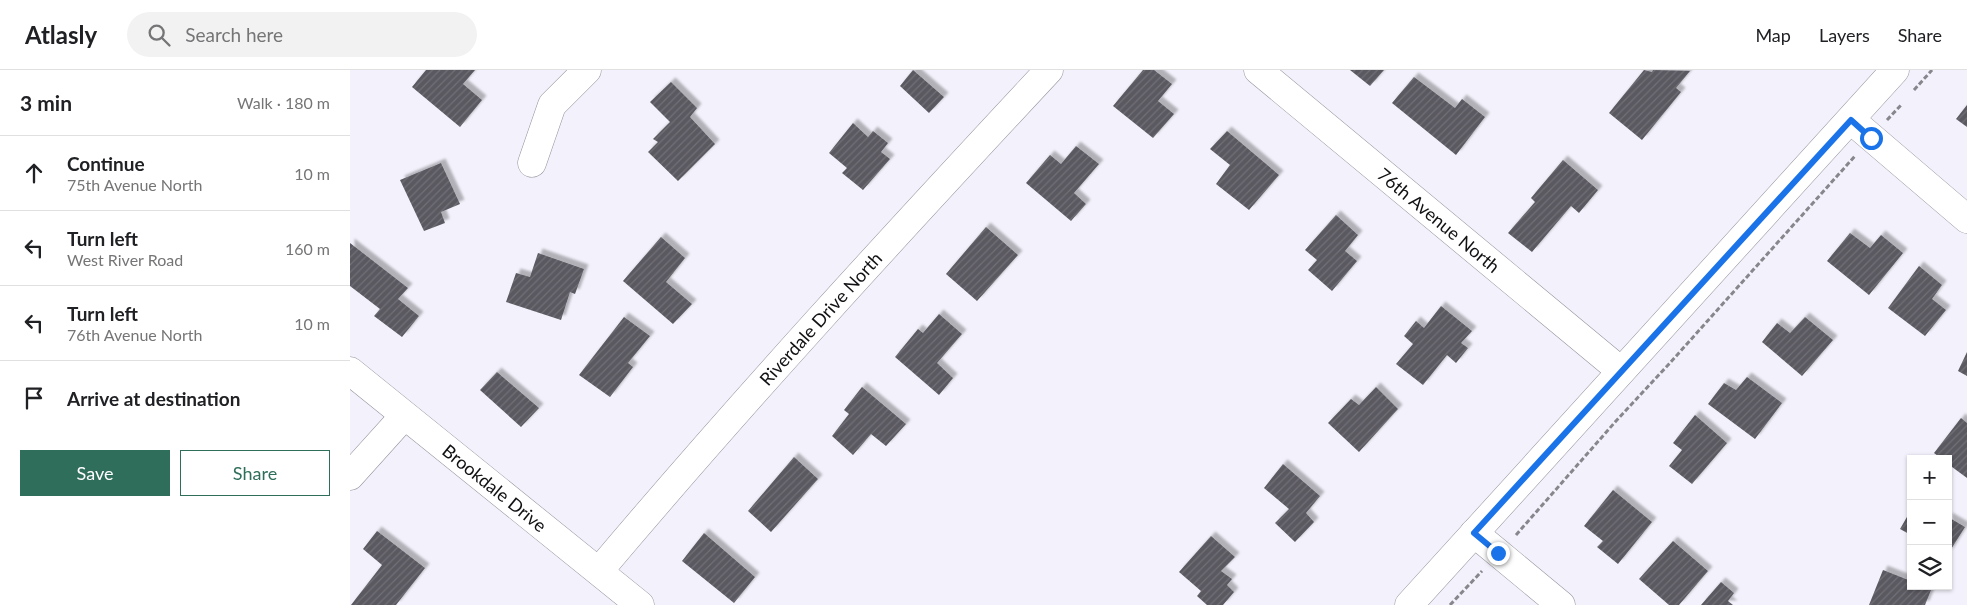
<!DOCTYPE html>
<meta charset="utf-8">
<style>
body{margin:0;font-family:Lato,sans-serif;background:#f2f2f2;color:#202124}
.controls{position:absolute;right:15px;bottom:15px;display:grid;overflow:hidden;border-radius:0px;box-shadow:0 1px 4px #0004}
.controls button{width:45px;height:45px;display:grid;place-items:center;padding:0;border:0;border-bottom:1px solid #e0e0e0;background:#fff;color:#202124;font:25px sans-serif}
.stop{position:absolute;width:15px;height:15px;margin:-11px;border:4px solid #1a73e8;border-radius:50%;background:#fff}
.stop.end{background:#1a73e8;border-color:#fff;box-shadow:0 1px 5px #0008}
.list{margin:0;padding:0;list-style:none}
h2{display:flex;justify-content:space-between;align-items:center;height:65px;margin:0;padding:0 20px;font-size:21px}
h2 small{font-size:16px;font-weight:400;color:#757577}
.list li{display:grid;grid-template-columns:32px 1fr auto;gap:15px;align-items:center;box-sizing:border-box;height:75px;padding:0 20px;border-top:1px solid #e0e0e0}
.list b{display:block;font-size:19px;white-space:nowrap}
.list p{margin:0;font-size:16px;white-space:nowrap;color:#757577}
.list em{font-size:16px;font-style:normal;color:#757577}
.actions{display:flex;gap:10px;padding:15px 20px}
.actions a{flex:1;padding:11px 0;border:1px solid #2f6e5b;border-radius:0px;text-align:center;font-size:18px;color:#2f6e5b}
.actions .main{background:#2f6e5b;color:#fff}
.icon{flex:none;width:28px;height:28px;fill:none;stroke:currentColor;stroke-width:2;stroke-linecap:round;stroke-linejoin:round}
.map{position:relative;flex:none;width:1617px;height:535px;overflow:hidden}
header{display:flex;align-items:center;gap:30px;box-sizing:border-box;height:70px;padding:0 25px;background:#fff;border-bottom:1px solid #e0e0e0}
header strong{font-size:24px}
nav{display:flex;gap:28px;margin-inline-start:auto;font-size:18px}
.search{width:350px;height:45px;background:#f2f2f2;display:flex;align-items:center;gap:12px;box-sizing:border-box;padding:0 18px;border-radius:28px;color:#757577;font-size:19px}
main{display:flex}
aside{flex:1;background:#fff}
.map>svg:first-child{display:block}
.building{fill:url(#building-hatch);filter:url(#shadow)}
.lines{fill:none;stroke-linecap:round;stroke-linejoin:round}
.street-casing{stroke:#95939c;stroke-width:29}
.path{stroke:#87868c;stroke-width:3;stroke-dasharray:5 2.5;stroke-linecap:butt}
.street{stroke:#fff;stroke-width:28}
.route{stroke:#1a73e8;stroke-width:6}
.labels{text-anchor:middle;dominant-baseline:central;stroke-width:5;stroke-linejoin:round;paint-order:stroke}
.street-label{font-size:18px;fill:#111114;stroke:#f3f1fb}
</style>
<header>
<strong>Atlasly</strong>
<div class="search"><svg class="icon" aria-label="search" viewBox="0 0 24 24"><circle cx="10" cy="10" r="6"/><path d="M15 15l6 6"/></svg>Search here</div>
<nav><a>Map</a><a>Layers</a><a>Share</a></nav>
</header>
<main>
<aside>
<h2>3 min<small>Walk · 180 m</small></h2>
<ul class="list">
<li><svg class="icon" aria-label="ahead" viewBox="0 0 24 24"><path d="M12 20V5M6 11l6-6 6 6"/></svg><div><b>Continue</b><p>75th Avenue North</p></div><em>10 m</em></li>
<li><svg class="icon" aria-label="left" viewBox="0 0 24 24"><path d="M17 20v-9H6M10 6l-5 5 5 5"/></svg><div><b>Turn left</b><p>West River Road</p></div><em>160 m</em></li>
<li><svg class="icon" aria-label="left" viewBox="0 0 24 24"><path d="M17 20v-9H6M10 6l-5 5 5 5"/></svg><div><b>Turn left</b><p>76th Avenue North</p></div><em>10 m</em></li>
<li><svg class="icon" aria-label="arrive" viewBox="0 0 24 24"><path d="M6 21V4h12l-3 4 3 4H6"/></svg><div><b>Arrive at destination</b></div></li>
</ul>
<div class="actions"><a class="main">Save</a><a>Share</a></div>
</aside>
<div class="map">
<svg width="1617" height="535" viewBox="0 0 1617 535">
<defs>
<pattern id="building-hatch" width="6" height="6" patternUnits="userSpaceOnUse" patternTransform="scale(1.25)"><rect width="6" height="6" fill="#5a5860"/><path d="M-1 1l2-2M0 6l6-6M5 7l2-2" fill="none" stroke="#727076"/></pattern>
<filter id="shadow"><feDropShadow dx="4.5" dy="-4.5" stdDeviation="1" flood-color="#0004"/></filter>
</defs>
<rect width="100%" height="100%" fill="#f3f1fb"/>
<!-- building -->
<path class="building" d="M76,0H125L113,14L132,30L110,57L62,17Z
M563,0L594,27L579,43L550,16Z
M793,0H804L822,14L808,31L824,44L803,68L763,36Z
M1000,0H1034L1020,16Z
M1294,0L1302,2L1303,0L1340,1L1326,18L1331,22L1292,70L1259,43Z
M1064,7L1105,38L1112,29L1135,47L1106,85L1042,33Z
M321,12L347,38L340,47L365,74L328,111L298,82L308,72L303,69L320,52L300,32Z
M1617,35V57L1606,49Z
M503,53L518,67L523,61L538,73L531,82L540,89L513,120L492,103L497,98L479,83Z
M877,61L929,105L899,140L866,114L880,95L860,79Z
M726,76L749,94L724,123L736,134L721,151L676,113L700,85L711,94Z
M1213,90L1248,120L1229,143L1221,136L1182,182L1158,163L1185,132L1181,128Z
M91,93L110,134L91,142L95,153L74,161L50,110Z
M986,145L1008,165L995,181L1007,191L982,221L958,200L967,190L955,180Z
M636,157L668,185L627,231L596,204Z
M1500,163L1520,178L1531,165L1553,183L1519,225L1477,191Z
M311,167L335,188L316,212L342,234L323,254L273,211Z
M0,173L58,218L48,229L69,246L52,267L24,246L30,239L0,216Z
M188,183L234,199L225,224L220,222L211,250L156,232L166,203L180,207Z
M1569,196L1592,215L1582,229L1596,240L1575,266L1538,238Z
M1091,236L1122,261L1111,273L1118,278L1106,293L1097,285L1073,315L1046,294L1063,274L1054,266L1066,251L1074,258Z
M589,244L612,264L587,293L603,308L589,325L545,287L568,259L573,263Z
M274,247L300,266L278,293L283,297L260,327L229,305Z
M1455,247L1483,270L1452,306L1412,272L1427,253L1440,263Z
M1617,282V306L1608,301Z
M147,302L189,338L171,357L130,320Z
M1397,307L1432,333L1405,369L1358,334L1374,313L1386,320Z
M512,317L556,354L536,376L521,364L503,385L482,366L499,344L494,340Z
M1026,317L1048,339L1009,382L978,353L1001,329L1009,335Z
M1345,345L1377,373L1342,414L1319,396L1332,380L1323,373Z
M1611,348L1617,353V408L1598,394V389H1592L1584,383Z
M444,387L468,409L421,462L398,441Z
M933,394L970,426L956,443L964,452L945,472L925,453L939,439L914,418Z
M1263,420L1302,452L1268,494L1247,477L1253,471L1234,456Z
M1561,440V465L1550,459Z
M1598,447L1615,457L1598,484Z
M27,461L75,498L46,535H1L32,495L13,479Z
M354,463L405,507L384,533L332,491Z
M861,466L885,487L871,501L882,509L877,515L884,522L873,535H857L847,526L851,521L829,502Z
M1323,471L1358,501L1329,535H1319L1289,509Z
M1533,500L1561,511V516H1573L1581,520L1575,535H1519Z
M1371,512L1384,523L1378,531L1383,535H1351Z"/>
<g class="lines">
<!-- street casing -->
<g class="street-casing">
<g id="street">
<path id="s1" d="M908,0L1271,301"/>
<path d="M1501,50L1617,149"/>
<path d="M182,93L202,35L237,0"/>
<path id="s2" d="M0,301L290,535"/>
<path d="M0,406L54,346"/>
<path d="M1124,463L1211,535"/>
<path id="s3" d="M249,501C394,329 546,164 699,0"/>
<path d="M1059,535L1545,0"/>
</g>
</g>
<!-- path -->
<path class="path" d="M1564,20L1582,0
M1537,50L1552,34
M1166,465L1266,351L1319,294L1505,86
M1100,535L1132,501"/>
<!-- street -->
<use href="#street" class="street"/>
</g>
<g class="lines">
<!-- route -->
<path class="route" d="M1148,483L1124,463L1501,50L1521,68"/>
</g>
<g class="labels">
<!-- street labels -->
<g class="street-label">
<text stroke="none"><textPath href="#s1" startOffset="235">76th Avenue North</textPath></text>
<text stroke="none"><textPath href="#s3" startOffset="336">Riverdale Drive North</textPath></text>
<text stroke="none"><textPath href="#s2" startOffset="186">Brookdale Drive</textPath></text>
</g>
</g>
</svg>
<div class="controls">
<button>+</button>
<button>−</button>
<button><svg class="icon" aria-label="layers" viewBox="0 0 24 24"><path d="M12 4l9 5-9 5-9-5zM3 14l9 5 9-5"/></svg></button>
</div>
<div class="stop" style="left:1521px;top:68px"></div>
<div class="stop end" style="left:1148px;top:483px"></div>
</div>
</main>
